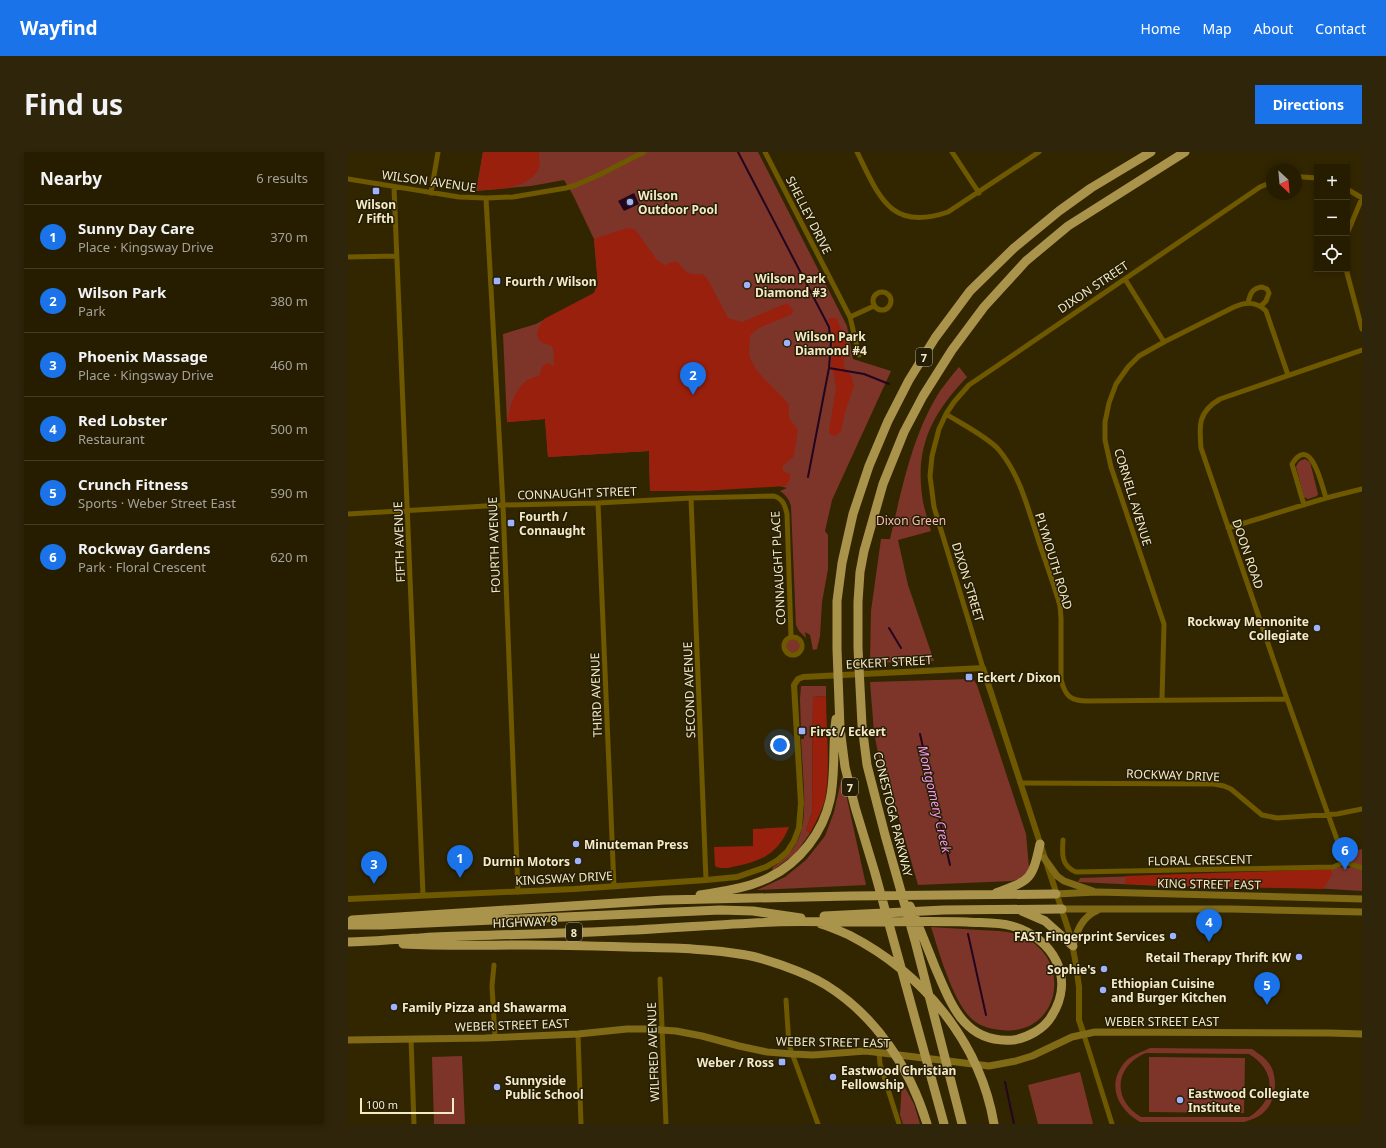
<!DOCTYPE html>
<meta charset="utf-8">
<style>
body{margin:0;font-family:"Noto Sans",sans-serif;background:#2e250a;color:#f1f3f6}
.controls{position:absolute;right:12px;top:12px;display:grid;overflow:hidden;border-radius:0px;box-shadow:0 2px 6px #0003}
.controls button{width:36px;height:36px;display:grid;place-items:center;padding:0;border:0;border-bottom:1px solid #423a22;background:#261c00;color:#f1f3f6;font:20px sans-serif}
.compass{position:absolute;left:918px;top:12px;width:36px;height:36px;border-radius:50%;background:#261c00;box-shadow:0 2px 6px #0003;rotate:154deg}
.scale{position:absolute;left:12px;bottom:10px;width:94px;box-sizing:border-box;padding-left:4px;border:2px solid #f5eac6;border-top:0;font-size:11px;line-height:14px;white-space:nowrap;color:#f5eac6;-webkit-text-stroke:3px #251e07;paint-order:stroke}
.you{position:absolute;left:432px;top:593px;width:14px;height:14px;margin:-10px;border:3px solid #fff;border-radius:50%;background:#1a73e8;box-shadow:0 0 0 6px #1a73e833}
.badge{display:grid;place-items:center;width:26px;height:26px;border-radius:50%;background:#1a73e8;color:#fff;font-size:13px;font-weight:700}
.pin{position:absolute;translate:-50% -33px;filter:drop-shadow(0 1px 2px #0008)}
.pin::after{content:'';position:absolute;top:21px;width:14px;height:12px;background:inherit;clip-path:polygon(0 0,100% 0,50% 100%)}
.list{margin:0;padding:0;list-style:none}
h2{display:flex;justify-content:space-between;align-items:center;height:52px;margin:0;padding:0 16px;font-size:17px}
h2 small{font-size:13px;font-weight:400;color:#a4a199}
.list li{display:grid;grid-template-columns:26px 1fr auto;gap:12px;align-items:center;box-sizing:border-box;height:64px;padding:0 16px;border-top:1px solid #423a22}
.list b{display:block;font-size:15px;white-space:nowrap}
.list p{margin:0;font-size:13px;white-space:nowrap;color:#a4a199}
.list em{font-size:13px;font-style:normal;color:#a4a199}
.icon{flex:none;width:22px;height:22px;fill:none;stroke:currentColor;stroke-width:2;stroke-linecap:round;stroke-linejoin:round}
.map{position:relative;flex:none;width:1014px;height:972px;overflow:hidden;border-radius:0px}
header{display:flex;align-items:center;gap:24px;box-sizing:border-box;height:56px;padding:0 20px;background:#1a73e8;color:#fff}
header strong{font-size:19px}
nav{display:flex;gap:22px;margin-inline-start:auto;font-size:14px}
.intro{display:flex;align-items:center;justify-content:space-between;box-sizing:border-box;height:96px;padding:0 24px}
h1{margin:0;font-size:28px}
.button{padding:10px 18px;border-radius:0px;background:#1a73e8;color:#fff;font-size:14px;font-weight:700}
main{display:flex;gap:24px;padding:0 24px}
aside{flex:1;background:#261c00;border-radius:0px;box-shadow:0 2px 6px #0003}
.map>svg:first-child{display:block}
.green{fill:#7e3529;fill-rule:evenodd}
.forest{fill:#99200d}
.water{fill:#22051f}
.lines{fill:none;stroke-linecap:round;stroke-linejoin:round}
.stream{stroke:#22051f;stroke-width:2}
.minor{stroke:#6e5800;stroke-width:5}
.tertiary{stroke:#6e5800;stroke-width:6}
.secondary{stroke:#806a16;stroke-width:7}
.motorway{stroke:#aa934b;stroke-width:9}
.poi-dot{fill:#9fb3fd;stroke:#251e07;stroke-width:1.5}
.labels{text-anchor:middle;dominant-baseline:central;stroke-width:3;stroke-linejoin:round;paint-order:stroke}
.shield{fill:#251e07;stroke:#b7ad8d;stroke-width:1}
.shield-label{font-size:11px;font-weight:bold;fill:#f5eac6}
.street-label{font-size:12px;fill:#f5eac6;stroke:#251e07}
.poi-label{font-size:12px;font-weight:bold;fill:#f5eac6;stroke:#251e07;text-anchor:start}
.park-label{font-size:12px;fill:#fbbcaf;stroke:#251e07}
.water-label{font-size:13px;font-style:italic;fill:#f698ea;stroke:#251e07}
</style>
<header>
<strong>Wayfind</strong>
<nav><a>Home</a><a>Map</a><a>About</a><a>Contact</a></nav>
</header>
<div class="intro"><h1>Find us</h1><a class="button">Directions</a></div>
<main>
<aside>
<h2>Nearby<small>6 results</small></h2>
<ul class="list">
<li><span class="badge">1</span><div><b>Sunny Day Care</b><p>Place · Kingsway Drive</p></div><em>370 m</em></li>
<li><span class="badge">2</span><div><b>Wilson Park</b><p>Park</p></div><em>380 m</em></li>
<li><span class="badge">3</span><div><b>Phoenix Massage</b><p>Place · Kingsway Drive</p></div><em>460 m</em></li>
<li><span class="badge">4</span><div><b>Red Lobster</b><p>Restaurant</p></div><em>500 m</em></li>
<li><span class="badge">5</span><div><b>Crunch Fitness</b><p>Sports · Weber Street East</p></div><em>590 m</em></li>
<li><span class="badge">6</span><div><b>Rockway Gardens</b><p>Park · Floral Crescent</p></div><em>620 m</em></li>
</ul>
</aside>
<div class="map">
<svg width="1014" height="972" viewBox="0 0 1014 972">
<rect width="100%" height="100%" fill="#322600"/>
<!-- green -->
<path class="green" d="M135,0H410L499,174L505,207L543,219L484,348L477,379L480,383V417L474,450L472,484L469,497L465,498L462,483L457,480L458,486L451,479L448,473L443,354C441,347 438,343 432,339L439,336L432,334L302,339L301,299L200,305L197,267L159,270L155,182L188,172L246,141L250,132L246,87L225,43L216,28L183,34L128,39Z
M611,215L619,225C583,263 566,296 575,350C577,359 580,369 583,379L550,388L560,433L586,509L522,511L523,459L533,387H542C554,337 564,283 592,239C598,231 604,223 611,215Z
M957,307L962,310L970,342L969,344L960,347L956,345L948,315C950,310 952,308 957,307Z
M438 494a7 7 0 1 1 14 0a7 7 0 1 1-14 0Z
M622,527L626,528L629,533L678,682L681,716L678,722L673,726L664,729L570,733L544,642L532,611L526,580L522,530Z
M453,534H478V544L465,545L464,661L458,678L462,681L448,701L425,718L424,716C456,695 457,672 456,637C455,620 454,604 453,587H456V578L453,577L452,547Z
M494,624L518,733L409,738L437,725L458,708L477,684L486,660Z
M1014,697V739L965,736L814,734L730,730L732,726L978,718L993,715L1002,716L999,701Z
M583,775C599,776 615,777 631,778C645,779 660,778 673,784C727,806 712,885 653,878C643,877 634,875 625,868C605,851 591,800 583,775Z
M802,896L904,897C911,902 918,906 922,913C926,919 927,926 927,934C925,955 916,965 896,970H792C769,957 758,932 777,910C783,903 794,900 802,896ZM798,901L901,902C929,919 928,948 901,965H793C764,948 766,914 798,901Z
M114,904L117,972H86L84,905Z
M801,905L897,906L896,961L801,960Z
M732,920L745,972H690L680,933Z
M554,930L566,952L572,972H555L552,963Z"/>
<!-- forest -->
<path class="forest" d="M135,0H191C191,5 192,12 191,16C182,37 147,38 129,38Z
M279,76L287,77L309,108L317,113L324,110H330C338,121 341,123 354,122L359,126L380,166L394,170L439,151L445,158L444,162L409,177L402,184C402,189 401,195 401,200C403,221 430,236 441,253V266L450,278L446,304L435,314V319L442,322C443,328 441,330 437,334L355,339H302L301,299L200,305L197,267L159,270C162,252 169,227 191,224L195,213L200,211L206,214C205,209 207,199 204,195C202,192 198,193 195,191C184,185 191,174 196,167L246,141L250,132L246,87Z
M483,166H488L498,187V200L496,207V215L504,225L506,234L497,260L493,279L489,283L486,284L481,281V278L488,236L486,223L483,214L485,194L483,175L480,168Z
M478,544C478,577 483,615 477,647C474,659 468,670 462,681L458,678L464,661L465,545Z
M441,675C431,700 415,709 389,714C381,716 376,717 368,715L367,713L366,695L405,694V677Z
M983,717L984,723L975,737L777,732L778,724Z"/>
<!-- water -->
<path class="water" d="M286,41L291,52L276,59L270,49Z"/>
<g class="lines">
<!-- stream -->
<path class="stream" d="M390,0L481,175L483,190L481,216L460,325
M481,216L516,222L541,232
M541,476L553,496
M572,582L602,713
M620,782L638,863
M657,930L666,972"/>
<!-- minor -->
<path class="minor" d="M417,0L502,165L511,203
M509,0C531,44 542,80 600,60L691,0
M604,0L631,41
M948,25H955L969,26
M0,27L111,45L138,46L165,45L218,36L228,33L253,22L296,0
M46,35L75,743
M999,37L1014,46
M83,41L90,0
M138,46L155,353L170,740
M999,82L1014,46
M0,105L48,104
M998,117L1014,177
M777,127L816,190
M525 149a9 9 0 1 1 18 0a9 9 0 1 1-18 0Z
M900,151C902,142 904,136 914,135L919,137L921,141L918,149L913,154
M502,165L526,154
M598,262C612,271 640,285 651,298C672,323 680,357 690,387C697,409 706,432 712,454L713,466V527C717,544 722,549 740,549L939,547
M343,346L358,728
M250,351L266,735
M956,353L944,312C963,281 974,334 978,346
M0,362L155,353L250,351L343,346L426,344C435,347 437,353 439,362L443,484
M880,376L978,346L1014,337
M436 494a9 9 0 1 1 18 0a9 9 0 1 1-18 0Z
M635,516L586,355L582,324L584,304L591,277L598,262L606,250L621,233L912,35L924,30
M814,547L816,472L763,315L757,288V270L761,251L768,232L780,215L791,204L816,190L886,155C898,150 908,149 918,159L940,223
M672,631L866,632L876,634L883,637L914,663L929,666L989,662L1014,657
M715,688C714,702 713,714 728,720L985,715L997,710
M997,710L939,547L853,296C851,273 850,260 872,247L1014,198
M997,710L1014,716
M146,813L144,834L147,885
M312,827L318,972
M438,848L441,893L470,972
M230,882L233,972
M736,883L764,972
M63,887L66,972
M531,900L532,912L551,972"/>
<!-- tertiary -->
<path class="tertiary" d="M0,747L226,737L358,728L389,725L418,715L430,708L439,700L446,689L451,676L453,651L446,533L450,527L455,525L635,516L723,786L728,813L731,835V868L736,883"/>
<!-- secondary -->
<path class="secondary" d="M696,706L709,724L716,729L745,739
M708,742L749,740L1014,747
M714,757H883L1014,760
M725,794C729,778 734,765 750,758
M0,888L137,886L230,882L279,877H298L328,879L354,884L391,894L419,900L445,902L465,903L518,899L641,914L668,909L684,904L724,885L747,880L982,881L1014,882"/>
<!-- motorway -->
<path class="motorway" d="M648,741C682,728 684,729 692,692
M352,743C376,739 401,736 422,725C452,710 475,680 482,648C488,622 484,593 488,567
M674,759L697,769L725,794
M476,764L596,758L714,757
M4,768L316,748L502,744L708,742
M473,772C483,775 492,779 501,783C575,821 632,890 646,972
M0,773H34L372,758L405,759L453,766
M0,790C24,790 47,787 71,786C96,784 122,784 147,783C186,782 225,781 264,779C318,777 372,772 426,770C453,769 480,770 507,770C545,770 582,769 619,770C634,771 650,770 664,774C706,786 728,827 703,865C696,877 679,886 665,888C616,892 603,852 587,815C579,795 571,774 562,754
M55,792C95,794 136,793 177,793C211,793 246,794 280,795C319,796 359,796 398,803C411,805 424,810 436,814C450,819 465,825 478,833C528,864 562,916 579,972
M596,972L527,721L507,655L497,615L492,576L489,497V449L494,411L505,362L521,314L540,269L561,228L587,186L622,139L666,96L711,59L743,36L803,0
M614,972L567,789L537,683L519,613L514,573L510,496V450L512,420L516,399L535,332L556,280L575,244L604,198L636,155L678,109L720,74L837,0"/>
</g>
<!-- markers -->
<g class="poi-dot">
<rect x="24" y="35" width="8" height="8" rx="2"/>
<circle cx="282" cy="50" r="4"/>
<rect x="145" y="125" width="8" height="8" rx="2"/>
<circle cx="399" cy="133" r="4"/>
<circle cx="439" cy="191" r="4"/>
<rect x="159" y="367" width="8" height="8" rx="2"/>
<circle cx="969" cy="476" r="4"/>
<rect x="617" y="521" width="8" height="8" rx="2"/>
<rect x="450" y="575" width="8" height="8" rx="2"/>
<circle cx="228" cy="692" r="4"/>
<circle cx="230" cy="709" r="4"/>
<circle cx="825" cy="784" r="4"/>
<circle cx="951" cy="805" r="4"/>
<circle cx="756" cy="817" r="4"/>
<circle cx="755" cy="838" r="4"/>
<circle cx="46" cy="855" r="4"/>
<rect x="430" y="906" width="8" height="8" rx="2"/>
<circle cx="485" cy="925" r="4"/>
<circle cx="149" cy="935" r="4"/>
<circle cx="832" cy="948" r="4"/>
</g>
<g class="labels">
<!-- shield labels -->
<g class="shield">
<rect x="568" y="196" width="16" height="18" rx="3"/>
<rect x="494" y="626" width="16" height="18" rx="3"/>
<rect x="218" y="771" width="16" height="18" rx="3"/>
</g>
<g class="shield-label">
<text x="576" y="205">7</text>
<text x="502" y="635">7</text>
<text x="226" y="780">8</text>
</g>
<!-- street labels -->
<g class="street-label">
<text transform="translate(81 29) rotate(8)">WILSON AVENUE</text>
<text transform="translate(461 63) rotate(63)">SHELLEY DRIVE</text>
<text transform="translate(745 135) rotate(-34)">DIXON STREET</text>
<text transform="translate(229 341) rotate(-2)">CONNAUGHT STREET</text>
<text transform="translate(785 345) rotate(73)">CORNELL AVENUE</text>
<text transform="translate(51 390) rotate(-92)">FIFTH AVENUE</text>
<text transform="translate(146 393) rotate(-92)">FOURTH AVENUE</text>
<text transform="translate(900 402) rotate(71)">DOON ROAD</text>
<text transform="translate(706 409) rotate(73)">PLYMOUTH ROAD</text>
<text transform="translate(430 416) rotate(-93)">CONNAUGHT PLACE</text>
<text transform="translate(620 430) rotate(73)">DIXON STREET</text>
<text transform="translate(541 510) rotate(-3)">ECKERT STREET</text>
<text transform="translate(341 538) rotate(-92)">SECOND AVENUE</text>
<text transform="translate(248 543) rotate(-92)">THIRD AVENUE</text>
<text transform="translate(825 623) rotate(2)">ROCKWAY DRIVE</text>
<text transform="translate(545 662) rotate(76)">CONESTOGA PARKWAY</text>
<text transform="translate(852 708) rotate(-1)">FLORAL CRESCENT</text>
<text transform="translate(216 726) rotate(-3)">KINGSWAY DRIVE</text>
<text transform="translate(861 732) rotate(1)">KING STREET EAST</text>
<text transform="translate(177 770) rotate(-2)">HIGHWAY 8</text>
<text x="814" y="869">WEBER STREET EAST</text>
<text transform="translate(164 873) rotate(-2)">WEBER STREET EAST</text>
<text transform="translate(485 890) rotate(1)">WEBER STREET EAST</text>
<text transform="translate(305 900) rotate(-92)">WILFRED AVENUE</text>
</g>
<!-- poi labels -->
<g class="poi-label">
<text x="290" y="43">Wilson<tspan x="290" dy="14">Outdoor Pool</tspan></text>
<text x="28" y="52" text-anchor="middle">Wilson<tspan x="28" dy="14">/ Fifth</tspan></text>
<text x="407" y="126">Wilson Park<tspan x="407" dy="14">Diamond #3</tspan></text>
<text x="157" y="129">Fourth / Wilson</text>
<text x="447" y="184">Wilson Park<tspan x="447" dy="14">Diamond #4</tspan></text>
<text x="171" y="364">Fourth /<tspan x="171" dy="14">Connaught</tspan></text>
<text x="961" y="469" text-anchor="end">Rockway Mennonite<tspan x="961" dy="14">Collegiate</tspan></text>
<text x="629" y="525">Eckert / Dixon</text>
<text x="462" y="579">First / Eckert</text>
<text x="236" y="692">Minuteman Press</text>
<text x="222" y="709" text-anchor="end">Durnin Motors</text>
<text x="817" y="784" text-anchor="end">FAST Fingerprint Services</text>
<text x="943" y="805" text-anchor="end">Retail Therapy Thrift KW</text>
<text x="748" y="817" text-anchor="end">Sophie's</text>
<text x="763" y="831">Ethiopian Cuisine<tspan x="763" dy="14">and Burger Kitchen</tspan></text>
<text x="54" y="855">Family Pizza and Shawarma</text>
<text x="426" y="910" text-anchor="end">Weber / Ross</text>
<text x="493" y="918">Eastwood Christian<tspan x="493" dy="14">Fellowship</tspan></text>
<text x="157" y="928">Sunnyside<tspan x="157" dy="14">Public School</tspan></text>
<text x="840" y="941">Eastwood Collegiate<tspan x="840" dy="14">Institute</tspan></text>
</g>
<!-- park labels -->
<g class="park-label">
<text x="563" y="368">Dixon Green</text>
</g>
<!-- water labels -->
<g class="water-label">
<text transform="translate(587 647) rotate(77)">Montgomery Creek</text>
</g>
</g>
</svg>
<div class="controls">
<button>+</button>
<button>−</button>
<button><svg class="icon" aria-label="locate" viewBox="0 0 24 24"><circle cx="12" cy="12" r="6"/><path d="M12 2v4M12 18v4M2 12h4M18 12h4"/></svg></button>
</div>
<svg class="compass" viewBox="-18 -18 36 36"><path d="M0-13l5 13h-10z" fill="#e53935"/><path d="M0 13l5-13h-10z" fill="#a4a199"/></svg>
<div class="scale">100 m</div>
<div class="you"></div>
<div class="pin badge" style="left:112px;top:726px">1</div>
<div class="pin badge" style="left:345px;top:243px">2</div>
<div class="pin badge" style="left:26px;top:732px">3</div>
<div class="pin badge" style="left:861px;top:790px">4</div>
<div class="pin badge" style="left:919px;top:853px">5</div>
<div class="pin badge" style="left:997px;top:718px">6</div>
</div>
</main>
